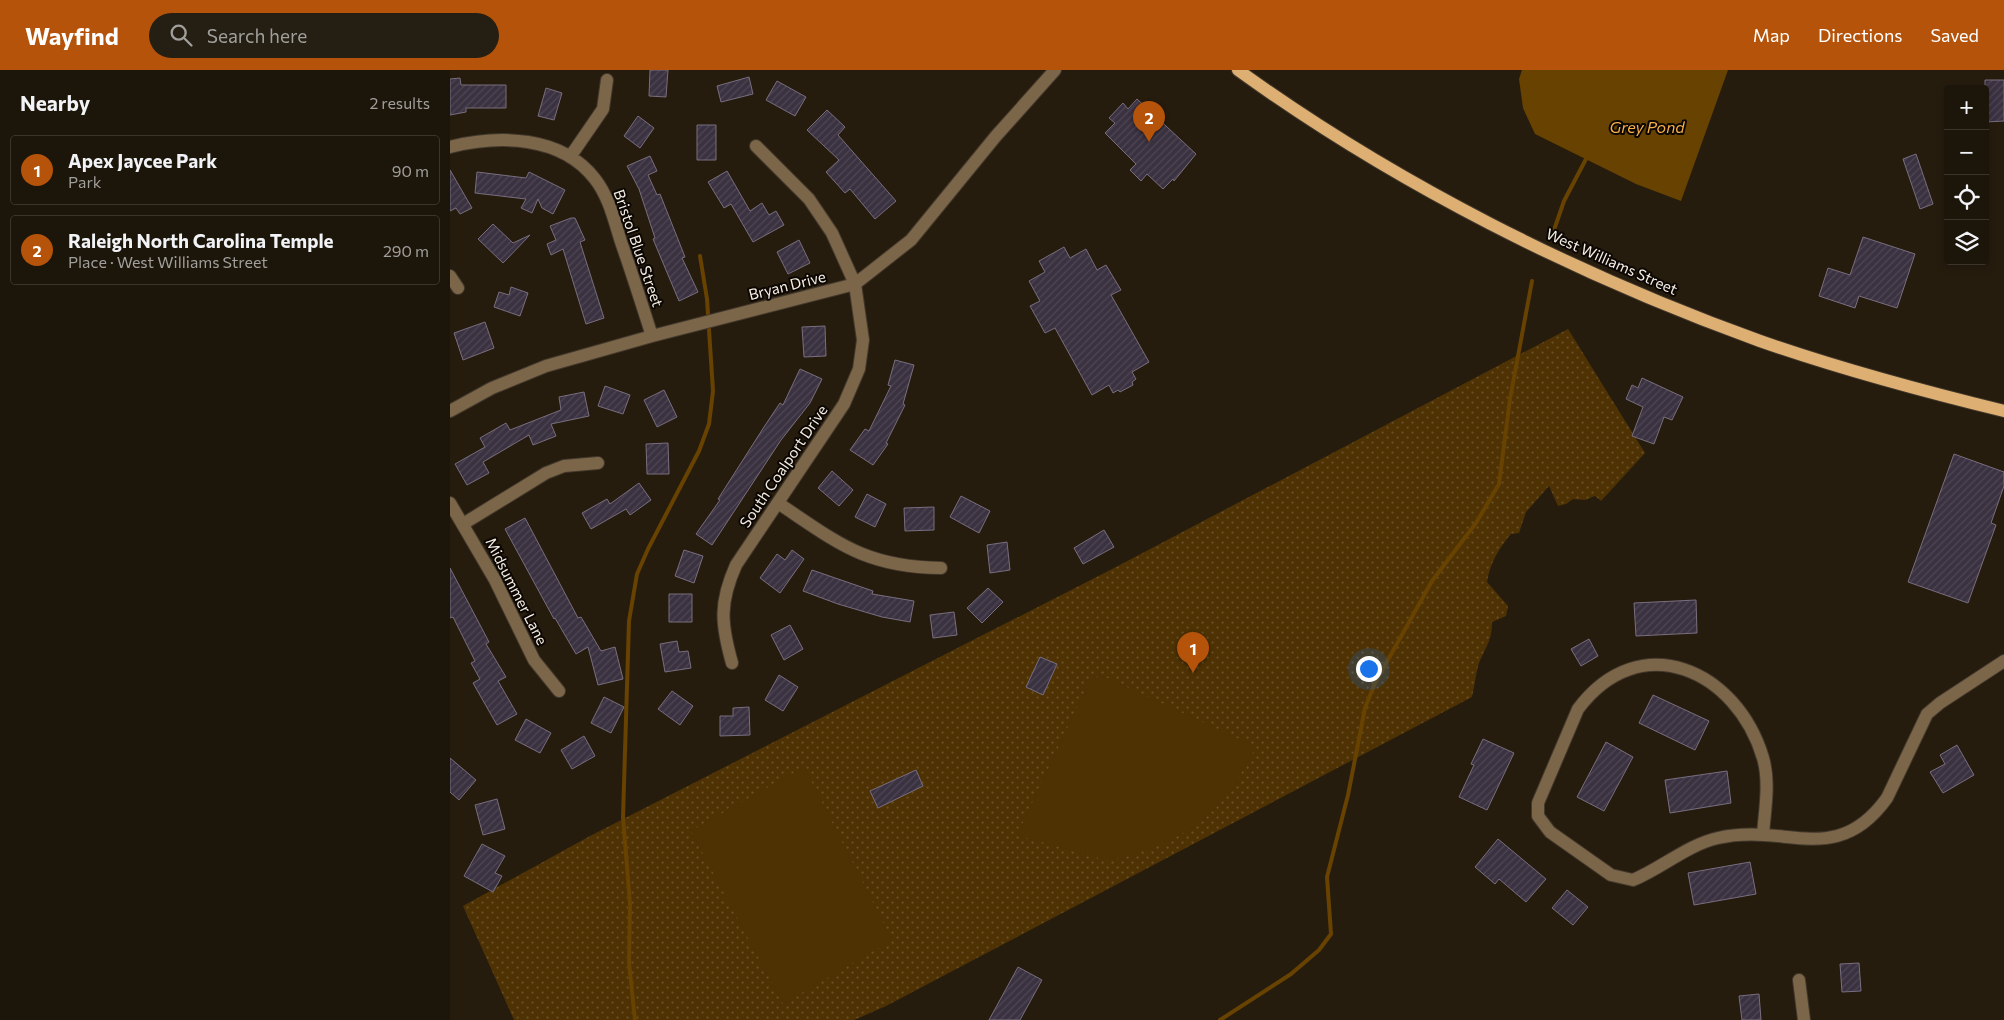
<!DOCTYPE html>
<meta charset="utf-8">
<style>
body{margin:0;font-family:Commissioner,sans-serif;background:#251e13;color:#f1f3f6}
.controls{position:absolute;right:15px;top:15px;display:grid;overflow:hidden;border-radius:5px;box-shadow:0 2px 8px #0003}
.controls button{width:45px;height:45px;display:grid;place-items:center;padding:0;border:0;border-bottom:1px solid #3a342b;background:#1c150a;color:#f1f3f6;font:25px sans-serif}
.you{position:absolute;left:918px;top:598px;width:18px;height:18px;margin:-12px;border:4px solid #fff;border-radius:50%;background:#1a73e8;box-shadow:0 0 0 8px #1a73e833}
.badge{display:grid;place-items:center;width:32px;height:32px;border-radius:50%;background:#b45309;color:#fff;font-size:16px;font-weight:700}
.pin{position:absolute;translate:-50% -41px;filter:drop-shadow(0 1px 2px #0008)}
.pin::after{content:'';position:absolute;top:26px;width:18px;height:15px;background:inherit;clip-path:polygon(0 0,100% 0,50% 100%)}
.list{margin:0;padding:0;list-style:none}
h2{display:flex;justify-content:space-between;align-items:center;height:65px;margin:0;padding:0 20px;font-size:21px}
h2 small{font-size:16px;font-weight:400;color:#a09f9c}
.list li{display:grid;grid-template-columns:32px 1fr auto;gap:15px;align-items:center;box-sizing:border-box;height:70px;margin:0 10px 10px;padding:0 10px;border:1px solid #3a342b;border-radius:5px}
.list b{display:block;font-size:19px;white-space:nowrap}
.list p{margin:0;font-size:16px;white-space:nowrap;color:#a09f9c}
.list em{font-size:16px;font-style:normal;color:#a09f9c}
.icon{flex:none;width:28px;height:28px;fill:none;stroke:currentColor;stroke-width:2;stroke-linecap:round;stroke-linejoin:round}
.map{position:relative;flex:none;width:1554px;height:950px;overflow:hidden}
header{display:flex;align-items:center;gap:30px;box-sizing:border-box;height:70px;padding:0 25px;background:#b45309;color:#fff}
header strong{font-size:24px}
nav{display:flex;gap:28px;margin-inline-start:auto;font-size:18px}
.search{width:350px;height:45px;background:#251e13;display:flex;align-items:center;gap:12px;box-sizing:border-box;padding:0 18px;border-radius:28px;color:#a09f9c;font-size:19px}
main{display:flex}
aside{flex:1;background:#1c150a}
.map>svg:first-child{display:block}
.grass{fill:url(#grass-dots)}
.pitch{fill:#4e3203}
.water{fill:#674200}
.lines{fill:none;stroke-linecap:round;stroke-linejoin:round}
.stream{stroke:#674200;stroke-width:4}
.building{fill:url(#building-hatch);stroke:#786e7f}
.minor-casing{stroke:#43392c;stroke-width:14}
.major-casing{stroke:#43392c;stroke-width:14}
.minor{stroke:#7c664a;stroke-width:12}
.major{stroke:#deaf73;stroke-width:12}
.labels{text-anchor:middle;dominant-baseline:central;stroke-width:4;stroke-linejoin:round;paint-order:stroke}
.street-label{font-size:15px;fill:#f5eee5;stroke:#0c0703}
.water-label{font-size:16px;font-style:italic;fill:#f6af4a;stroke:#0c0703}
</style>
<header>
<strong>Wayfind</strong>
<div class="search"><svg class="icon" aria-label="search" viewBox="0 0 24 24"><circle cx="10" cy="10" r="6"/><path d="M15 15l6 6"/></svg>Search here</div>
<nav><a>Map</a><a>Directions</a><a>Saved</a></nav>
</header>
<main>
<aside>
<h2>Nearby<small>2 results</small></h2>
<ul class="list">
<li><span class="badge">1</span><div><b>Apex Jaycee Park</b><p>Park</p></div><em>90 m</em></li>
<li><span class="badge">2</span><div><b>Raleigh North Carolina Temple</b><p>Place · West Williams Street</p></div><em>290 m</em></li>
</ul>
</aside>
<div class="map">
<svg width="1554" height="950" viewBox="0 0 1554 950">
<defs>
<pattern id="grass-dots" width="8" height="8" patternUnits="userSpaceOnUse" patternTransform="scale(1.25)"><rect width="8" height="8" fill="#4e3203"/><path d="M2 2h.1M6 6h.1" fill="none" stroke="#685028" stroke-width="1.8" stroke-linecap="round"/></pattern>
<pattern id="building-hatch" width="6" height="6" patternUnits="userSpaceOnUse" patternTransform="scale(1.25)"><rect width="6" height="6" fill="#3b3241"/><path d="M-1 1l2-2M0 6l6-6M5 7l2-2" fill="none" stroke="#4e4653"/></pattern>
</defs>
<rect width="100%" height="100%" fill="#261c0e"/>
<!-- grass -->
<path class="grass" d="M1118,259L1195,383L1151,431L1145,426L1135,430L1123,429L1116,434L1108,436L1099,416L1076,442L1069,463L1061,464C1049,478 1040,493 1037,512L1058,536L1056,546L1042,552C1042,571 1036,576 1029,593C1027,598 1024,619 1022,627L436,936L404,950H64L13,836L140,766L666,497Z"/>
<!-- pitch -->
<path class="pitch" d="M651,605L806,677L781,721L748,755L710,775L672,788L652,789L567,765L639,612Z
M354,697L442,870L333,934L241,761Z"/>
<!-- water -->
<path class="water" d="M1072,0H1278L1231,131L1186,114L1085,64L1073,38L1069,9Z"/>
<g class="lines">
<!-- stream -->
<path class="stream" d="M1104,160L1114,131L1136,89
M185,950L179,893L180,834L173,747L179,551L187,504L198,479L249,381L259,354L263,321L257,229L250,186
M770,950L841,904L869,880L881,864L877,807L898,725L915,638L925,613L982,511L1026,453L1049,414L1060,329L1082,211"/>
</g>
<!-- building -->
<path class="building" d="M200,0H218L216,27L199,26Z
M299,7L303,24L271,32L267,16Z
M10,8L11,15H56V38H16V42L0,45V9Z
M1535,10H1554V51L1535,52Z
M327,11L356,27L345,46L316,30Z
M96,18L112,23L104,50L88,46Z
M687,29L746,84L724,111L723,109L713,119L697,104L691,111L680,100L686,94L655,63L665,53L659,48L673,33L678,39Z
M377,40L395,57L388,65L446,131L425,149L400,119L395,123L376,102L389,90L357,60Z
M188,46L204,58L190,78L174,66Z
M247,55H266V90H247Z
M1466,84L1483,134L1470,139L1453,89Z
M200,86L207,101L198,105L207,125L210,124L235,187L232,188L248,222L229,231L203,169L205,168L189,119L177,96Z
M0,100L22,138L10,144L6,138L0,141Z
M277,101L300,141L312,133L319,145L326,141L334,155L303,172L281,134L274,138L258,112Z
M27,102L76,108L79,102L115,120L103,144L92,138L88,129L82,143L71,138L76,129L25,123Z
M121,148H125L135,170L130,172L154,248L136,254L113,179L101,185L97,174L106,170L100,156Z
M43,154L63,173L80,165L53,193L28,169Z
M1413,167L1465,184L1447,238L1409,226L1405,238L1369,226L1378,198L1400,205Z
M349,170L360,193L338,204L327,182Z
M614,177L620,188L636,179L647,200L656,195L671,220L661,225L699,292L682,302L686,309L682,312L683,315L670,322L668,320L663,323L659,315L642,325L605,258L595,263L580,236L590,231L579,211L595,202L589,191Z
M61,217L78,223L70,246L44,237L49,222L59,225Z
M35,252L44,278L13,290L4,263Z
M375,256L376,286L354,287L352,257Z
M445,290L464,295L453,334L455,335L436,373L438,374L423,395L400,380L415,359L419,361L441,316L438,315Z
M350,299L372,309L360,333L331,370L262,475L246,464L270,430L268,429L314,357L330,333L333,335Z
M1192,308L1233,327L1222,350L1214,347L1204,374L1182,366L1193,337L1176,329L1182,315L1188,318Z
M155,316L180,325L173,344L148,336Z
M214,320L227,347L207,357L194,330Z
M134,322L139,346L101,354L106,366L83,375L79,365L33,392L39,403L17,415L5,394L35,377L30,368L56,353L60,360L111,340L109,327Z
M218,373L219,404H197L196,374Z
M1504,384L1554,402V416L1541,453L1546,455L1518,533L1458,512Z
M382,401L403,420L389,436L368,418Z
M189,413L201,430L180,445L176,439L141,459L132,443L157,429L160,434Z
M417,424L436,434L425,457L405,447Z
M511,426L540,441L529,463L500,447Z
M484,437V460L455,461L454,438Z
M75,448L128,548L131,547L151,581L165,577L173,609L148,615L138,577L126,584L105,548L104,549L55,459Z
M654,460L664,477L633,494L624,478Z
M557,472L560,500L540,503L537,475Z
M234,480L253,486L244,513L225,506Z
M342,480L354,489L330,523L310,508L327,484L335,490Z
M0,498L39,572L36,574L56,607L48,611L67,644L47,655L23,613L30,609L21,593L25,591L3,547L0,548Z
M362,500L423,521L422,524L464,531L460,552L432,547L388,534L353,521Z
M538,518L553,532L532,553L517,538Z
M219,524H242V552H219Z
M1246,530L1247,563L1186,566L1184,533Z
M504,542L507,565L483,568L480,545Z
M340,555L353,579L334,590L321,565Z
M1139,569L1148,586L1131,596L1121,579Z
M227,571L229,582L238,581L241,598L215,602L210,574Z
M590,587L607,594L593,625L576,617Z
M329,605L348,617L333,641L315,630Z
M222,621L243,636L230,655L208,639Z
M1203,625L1259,651L1245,680L1189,653Z
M154,627L174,637L161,663L141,653Z
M299,637L300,665L270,666V646H283V638Z
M76,649L101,663L90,683L65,670Z
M134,666L145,686L122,699L111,680Z
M1033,669L1064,683L1037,740L1009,727L1024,695L1021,694Z
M1156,672L1183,687L1154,741L1127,727Z
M1507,675L1524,705L1493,723L1480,702L1495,694L1490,685Z
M0,688L26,710L9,730L0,722Z
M466,700L473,716L428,738L420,721Z
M1277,701L1281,733L1220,743L1215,710Z
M47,729L55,759L33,765L25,735Z
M1048,769L1096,809L1076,832L1049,809L1045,814L1025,797Z
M32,774L55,786L45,803L52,806L43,822L14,806Z
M1300,792L1306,824L1244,835L1238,803Z
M1117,820L1138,837L1123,855L1102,838Z
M1409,893L1411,921L1392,922L1390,894Z
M568,897L592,910L570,950H539Z
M1309,924L1311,950H1292L1289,926Z"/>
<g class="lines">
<!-- minor casing -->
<g class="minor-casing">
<path id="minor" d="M0,77C48,65 111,65 145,109C159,127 164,150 171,172C182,203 192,235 202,266
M120,87L153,39L157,10
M0,206L8,218
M0,341L42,318L96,296L202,266L405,214L461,170L546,66L605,0
M0,433L45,510L84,590L109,621
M328,433C388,473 415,497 491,498
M13,454L96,403L114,396L148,393
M282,593C271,554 269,533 286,495L394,334L409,299L413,270L405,214L382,163L359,129L306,76
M1313,764C1315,739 1320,712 1313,688C1287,600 1190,556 1128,639L1088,733V746L1100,762L1161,805L1183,810C1212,798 1237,775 1268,768C1335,752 1386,799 1437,728L1477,644L1490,633L1554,591
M1349,910L1354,950"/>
</g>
<!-- major casing -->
<g class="major-casing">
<path id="major" d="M788,0C946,114 1127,205 1310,271C1390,299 1472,321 1554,341"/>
</g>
<!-- minor -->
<use href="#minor" class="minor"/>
<!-- major -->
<use href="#major" class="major"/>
</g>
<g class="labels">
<!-- street labels -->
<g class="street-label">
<text transform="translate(189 178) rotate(71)">Bristol Blue Street</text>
<text transform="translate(1162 191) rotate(24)">West Williams Street</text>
<text transform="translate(337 215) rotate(-14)">Bryan Drive</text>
<text transform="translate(333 396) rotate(-56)">South Coalport Drive</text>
<text transform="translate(67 521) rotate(63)">Midsummer Lane</text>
</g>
<!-- water labels -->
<g class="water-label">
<text x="1197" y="56">Grey Pond</text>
</g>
</g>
</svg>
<div class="controls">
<button>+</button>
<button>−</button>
<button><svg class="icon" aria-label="locate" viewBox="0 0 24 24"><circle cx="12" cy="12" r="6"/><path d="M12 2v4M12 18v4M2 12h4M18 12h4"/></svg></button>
<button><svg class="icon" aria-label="layers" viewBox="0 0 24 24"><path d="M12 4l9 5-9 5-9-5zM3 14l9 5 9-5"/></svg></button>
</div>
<div class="you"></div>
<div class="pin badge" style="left:743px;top:603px">1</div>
<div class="pin badge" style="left:699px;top:72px">2</div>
</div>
</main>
